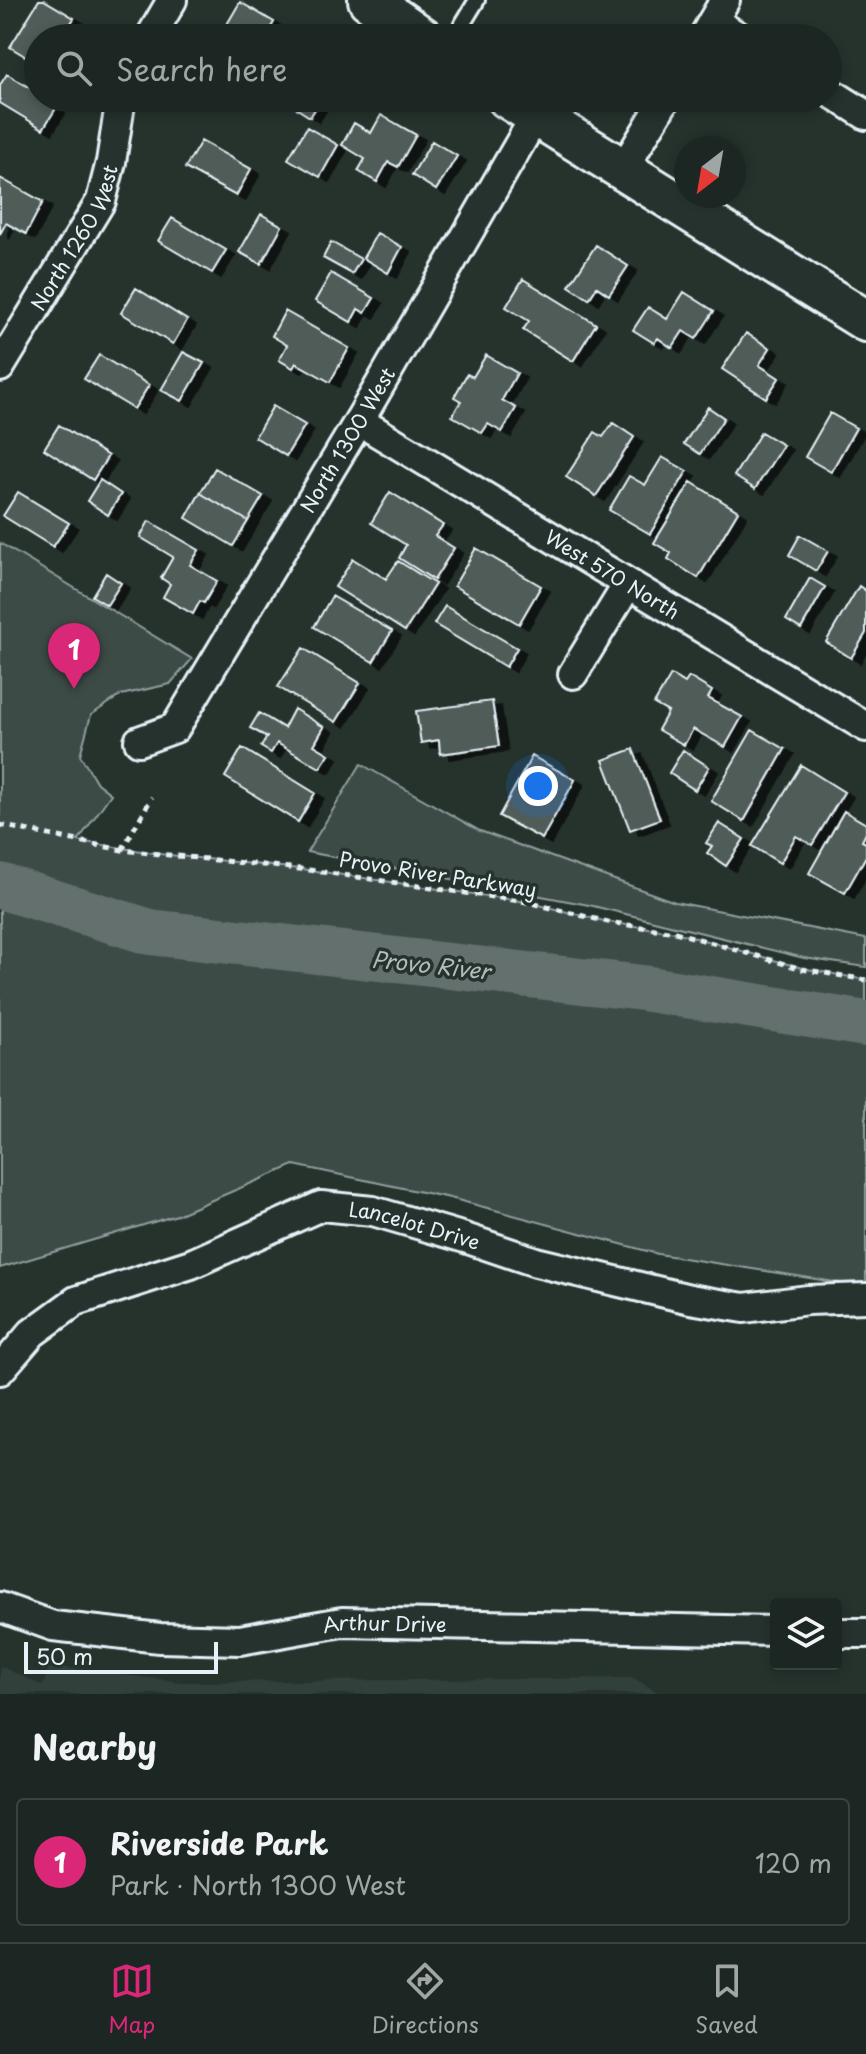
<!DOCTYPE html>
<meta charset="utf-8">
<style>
body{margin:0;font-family:"Playpen Sans",sans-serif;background:#29322f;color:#f1f3f6}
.controls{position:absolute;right:24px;bottom:24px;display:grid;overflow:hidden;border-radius:8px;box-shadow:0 4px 12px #0003}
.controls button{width:72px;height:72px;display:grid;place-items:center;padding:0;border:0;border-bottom:2px solid #3a4340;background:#1c2622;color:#f1f3f6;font:40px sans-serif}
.compass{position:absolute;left:674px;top:136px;width:72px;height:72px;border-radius:50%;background:#1c2622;box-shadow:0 4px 12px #0003;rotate:211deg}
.scale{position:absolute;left:24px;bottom:20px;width:194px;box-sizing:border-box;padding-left:8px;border:4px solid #e8f1f8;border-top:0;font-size:22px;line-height:28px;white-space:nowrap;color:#e8f1f8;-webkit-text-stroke:6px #26332d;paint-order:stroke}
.you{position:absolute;left:538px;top:786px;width:28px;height:28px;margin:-20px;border:6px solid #fff;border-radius:50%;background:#1a73e8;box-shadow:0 0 0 12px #1a73e833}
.badge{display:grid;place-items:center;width:52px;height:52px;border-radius:50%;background:#db2777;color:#fff;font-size:26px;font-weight:700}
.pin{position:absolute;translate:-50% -66px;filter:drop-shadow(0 2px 4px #0008)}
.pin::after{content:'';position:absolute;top:42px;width:28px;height:24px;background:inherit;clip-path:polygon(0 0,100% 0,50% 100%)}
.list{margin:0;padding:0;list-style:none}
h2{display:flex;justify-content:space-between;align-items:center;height:104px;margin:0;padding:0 32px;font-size:34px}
h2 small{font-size:26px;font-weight:400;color:#a0a5a5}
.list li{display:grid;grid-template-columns:52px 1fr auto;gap:24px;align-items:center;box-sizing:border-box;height:128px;margin:0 16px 16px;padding:0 16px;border:2px solid #3a4340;border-radius:8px}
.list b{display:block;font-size:30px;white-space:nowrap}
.list p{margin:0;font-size:26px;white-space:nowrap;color:#a0a5a5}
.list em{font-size:26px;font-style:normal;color:#a0a5a5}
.icon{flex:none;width:44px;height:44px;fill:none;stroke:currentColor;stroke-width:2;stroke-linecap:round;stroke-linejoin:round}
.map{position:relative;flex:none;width:866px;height:1694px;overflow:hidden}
.search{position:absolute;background:#1c2622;box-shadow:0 4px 12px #0003;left:24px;right:24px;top:24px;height:88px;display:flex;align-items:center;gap:20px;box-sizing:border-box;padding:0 28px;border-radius:44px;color:#a0a5a5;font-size:30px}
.sheet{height:248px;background:#1c2622}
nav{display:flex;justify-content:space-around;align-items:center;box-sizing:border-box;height:112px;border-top:2px solid #3a4340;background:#1c2622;font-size:22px;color:#a0a5a5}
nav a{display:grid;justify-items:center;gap:4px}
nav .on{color:#db2777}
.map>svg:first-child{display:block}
.built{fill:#333f3a}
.green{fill:#3e4b47;stroke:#939ea0;stroke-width:2}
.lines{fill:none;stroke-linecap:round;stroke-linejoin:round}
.river{stroke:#636f6d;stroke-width:46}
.building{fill:#505c59;stroke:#e8f1f8;stroke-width:2;filter:url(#shadow)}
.lane-casing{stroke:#e8f1f8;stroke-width:20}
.street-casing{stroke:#e8f1f8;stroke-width:34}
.secondary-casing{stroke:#e8f1f8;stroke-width:46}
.path{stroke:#e8f1f8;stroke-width:5;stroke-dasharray:6 6;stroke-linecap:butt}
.lane{stroke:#26332d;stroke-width:14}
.street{stroke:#26332d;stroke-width:28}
.secondary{stroke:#26332d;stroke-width:40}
.labels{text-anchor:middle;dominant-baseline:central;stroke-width:7;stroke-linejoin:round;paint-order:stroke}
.street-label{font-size:20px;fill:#e8f1f8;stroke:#26332d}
.water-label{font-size:22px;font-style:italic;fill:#b3bdc0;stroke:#26332d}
</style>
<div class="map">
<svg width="866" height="1694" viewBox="0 0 866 1694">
<defs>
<filter id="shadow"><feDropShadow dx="9" dy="5" stdDeviation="0" flood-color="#0009"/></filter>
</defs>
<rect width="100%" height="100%" fill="#26332d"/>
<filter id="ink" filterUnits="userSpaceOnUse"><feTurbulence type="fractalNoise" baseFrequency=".0125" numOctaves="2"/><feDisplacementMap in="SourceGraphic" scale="16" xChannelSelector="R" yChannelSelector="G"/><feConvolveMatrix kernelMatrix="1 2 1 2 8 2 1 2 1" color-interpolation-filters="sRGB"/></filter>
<g filter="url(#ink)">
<!-- built -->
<path class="built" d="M0,1666L43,1686L49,1666L182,1682L633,1678L661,1694H0Z"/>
<!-- green -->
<path class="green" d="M0,543L192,659L170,684L121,695L91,715L80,755L97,783L111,794L78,841L160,854L309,870L527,902L608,922L675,932L802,968L866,980V1287L658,1254L450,1198L294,1165L177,1215L0,1268Z
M361,764L480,831L675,902L866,939V967L804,958L589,905L307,852Z"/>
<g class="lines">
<!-- river -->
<path class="river" d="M0,886L150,932L643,988L866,1024"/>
</g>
<!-- building -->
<path class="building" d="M39,0H44L74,18L62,38H38V64L10,47Z
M240,2L274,22L265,38H219Z
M7,74L38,93V98H46L58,105L43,129L0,103V85Z
M291,98H322L310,117L288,103Z
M381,115L416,135L398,167L388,162L377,182L358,171L365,159L342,145L354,123L371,133Z
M307,127L338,145L320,177L288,159Z
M201,141L251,169L236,196L185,168Z
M432,141L457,156L436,190L412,175Z
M0,178L43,202L26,234L6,223L0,234Z
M261,214L282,226L261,264L239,252Z
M172,218L226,250L212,273L158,241Z
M377,233L402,247L388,273L363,258Z
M331,242L361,259L352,274L323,258Z
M596,245L628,266L609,295L597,287L589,299L569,286Z
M331,273L374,298L365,313L358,309L351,322L315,301Z
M523,279L596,324L573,361L523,330L529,321L506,307Z
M136,288L187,320L173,344L121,313Z
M684,292L714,311L696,339L683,331L672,348L658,338L654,343L633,330L648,307L667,319Z
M285,311L349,348L330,382L296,363L293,368L279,360L287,345L272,336Z
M746,333L770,348L759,365L779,378L766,398L722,369Z
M183,352L204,363L182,401L161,390Z
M99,355L149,385L134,409L84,379Z
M486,355L517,373L502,400L516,408L502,432L488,424L482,433L452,416L461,401L454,397L467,374L473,377Z
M273,406L305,425L286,456L255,437Z
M708,407L724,418L700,454L684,444Z
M830,413L856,428L831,472L805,457Z
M613,423L634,437L596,496L566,477L595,432L603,437Z
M59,425L108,456L93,480L44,449Z
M761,432L783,445L755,489L734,476Z
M662,457L687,471L650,534L609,510L629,476L645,485Z
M215,468L263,496L248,521L200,493Z
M100,480L121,494L108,515L87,501Z
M691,482L738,511L698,578L668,559L671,553L654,543Z
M18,492L69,523L53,547L3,516Z
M390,492L443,525L435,536L454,548L434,580L399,558L406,545L371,523Z
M200,493L248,521L233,546L186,518Z
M149,521L199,550L190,565L217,581L204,603L200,601L193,614L163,597L170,584L161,578L173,557L140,537Z
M800,535L828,551L816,571L789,555Z
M476,548L541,586L519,624L454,586Z
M353,559L386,579L398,561L435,584L405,631L335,587Z
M106,573L121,583L107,605L92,596Z
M810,578L825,587L801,629L786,620Z
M859,586L866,591V633L851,658L826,642Z
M332,596L392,631L373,662L314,627Z
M445,606L517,648L506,667L434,624Z
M303,648L360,683L336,722L278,687Z
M671,675L685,683L689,677L712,691L708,698L742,717L725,747L693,729L684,745L658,730L668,712L654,704Z
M492,701L499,746L440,754L439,740L421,743L416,711Z
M294,709L324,727L314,745L329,754L320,768L277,743L271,753L261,747L267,737L250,728L259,713L284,728Z
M752,730L785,749L744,821L711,801Z
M242,748L315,793L298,822L225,777Z
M633,749L660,819L630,830L603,760Z
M683,750L709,767L695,790L669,773Z
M532,756L575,780L542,839L499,816Z
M801,765L844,792L812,845L796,836L780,863L752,846Z
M844,811L866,824V833L862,841L866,843V856L845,893L809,873Z
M719,823L744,839L726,866L707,853L712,846L706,843Z"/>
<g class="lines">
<!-- lane casing -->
<g class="lane-casing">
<path id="lane" d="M454,38L477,0"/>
</g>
<!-- street casing -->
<g class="street-casing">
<g id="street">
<path d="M713,21L741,38"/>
<path d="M150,38L172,0"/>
<path d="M703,38L725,0"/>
<path d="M828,91L866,115"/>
<path d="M622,171L666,98"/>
<path id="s1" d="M0,367L101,201L111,162L121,98"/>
<path id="s2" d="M359,421L866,727"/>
<path d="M573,674L628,584"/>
<path id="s3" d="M139,741L175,728L359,421L535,117"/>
<path id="s4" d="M0,1370L32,1333L76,1301L191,1264L321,1206L373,1211L465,1238L536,1262L690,1299L744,1308L808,1300L866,1298"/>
<path id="s5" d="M0,1607L53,1626L160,1638L240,1640L342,1622L776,1631"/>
<path d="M836,1633H866"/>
</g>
</g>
<!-- secondary casing -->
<g class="secondary-casing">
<path id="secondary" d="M369,0L423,38
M508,98L866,321"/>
</g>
<!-- path -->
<path class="path" d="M0,825L122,850L309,870L527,902L608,922L675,932L802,969L866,980
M122,850L152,797"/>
<!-- lane -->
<use href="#lane" class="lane"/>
<!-- street -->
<use href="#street" class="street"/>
<!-- secondary -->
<use href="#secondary" class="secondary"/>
</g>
</g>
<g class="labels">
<!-- street labels -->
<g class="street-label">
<text stroke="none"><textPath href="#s1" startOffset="150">North 1260 West</textPath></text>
<text stroke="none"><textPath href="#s3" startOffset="374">North 1300 West</textPath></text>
<text stroke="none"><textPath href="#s2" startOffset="296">West 570 North</textPath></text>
<text transform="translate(438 874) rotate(9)">Provo River Parkway</text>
<text stroke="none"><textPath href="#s4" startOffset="462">Lancelot Drive</textPath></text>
<text stroke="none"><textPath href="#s5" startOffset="390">Arthur Drive</textPath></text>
</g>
<!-- water labels -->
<g class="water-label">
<text transform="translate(431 964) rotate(6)">Provo River</text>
</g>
</g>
</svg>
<div class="controls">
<button><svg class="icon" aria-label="layers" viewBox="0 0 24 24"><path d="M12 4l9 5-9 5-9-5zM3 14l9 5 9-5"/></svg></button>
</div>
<svg class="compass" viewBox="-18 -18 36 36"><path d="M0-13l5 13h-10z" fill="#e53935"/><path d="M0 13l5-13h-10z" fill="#a0a5a5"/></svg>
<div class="scale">50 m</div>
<div class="you"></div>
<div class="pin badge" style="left:74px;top:689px">1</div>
<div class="search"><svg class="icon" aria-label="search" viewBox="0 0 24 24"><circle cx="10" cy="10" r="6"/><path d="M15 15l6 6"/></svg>Search here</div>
</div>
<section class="sheet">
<h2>Nearby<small></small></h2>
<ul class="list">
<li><span class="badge">1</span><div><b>Riverside Park</b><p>Park · North 1300 West</p></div><em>120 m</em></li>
</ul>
</section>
<nav>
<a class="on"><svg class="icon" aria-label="map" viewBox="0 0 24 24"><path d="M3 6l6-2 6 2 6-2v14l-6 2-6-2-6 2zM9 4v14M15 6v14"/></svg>Map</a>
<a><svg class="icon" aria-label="directions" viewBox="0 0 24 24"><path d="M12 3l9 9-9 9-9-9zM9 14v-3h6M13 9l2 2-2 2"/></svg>Directions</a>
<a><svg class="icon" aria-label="saved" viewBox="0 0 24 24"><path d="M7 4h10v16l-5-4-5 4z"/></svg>Saved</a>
</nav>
